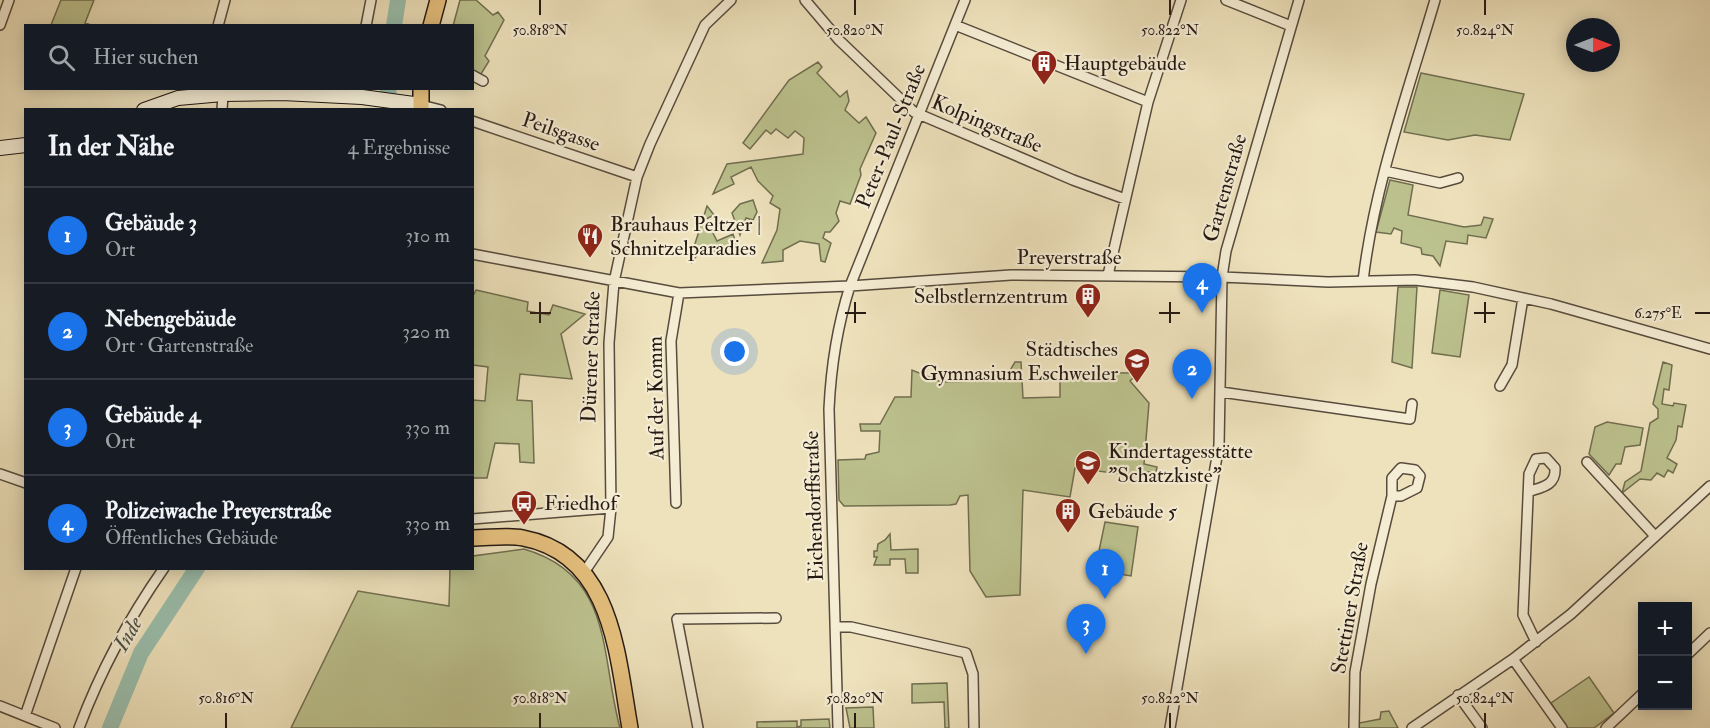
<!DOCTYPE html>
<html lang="de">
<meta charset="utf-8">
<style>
body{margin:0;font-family:"IM FELL Double Pica",serif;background:#20242c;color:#f1f3f6}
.controls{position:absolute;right:18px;bottom:18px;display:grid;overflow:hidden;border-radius:0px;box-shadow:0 3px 15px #0003}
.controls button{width:54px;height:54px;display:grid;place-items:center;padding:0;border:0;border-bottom:2px solid #363941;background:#171b24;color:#f1f3f6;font:30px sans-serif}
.compass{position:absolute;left:1566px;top:18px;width:54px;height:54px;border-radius:50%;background:#171b24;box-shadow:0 3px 15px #0003;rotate:90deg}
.you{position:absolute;left:735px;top:352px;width:21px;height:21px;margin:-15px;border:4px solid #fff;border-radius:50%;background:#1a73e8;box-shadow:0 0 0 9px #1a73e833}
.badge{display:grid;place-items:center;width:39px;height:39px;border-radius:50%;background:#1a73e8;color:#fff;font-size:20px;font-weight:700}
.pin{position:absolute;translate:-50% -50px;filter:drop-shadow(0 2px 3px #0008)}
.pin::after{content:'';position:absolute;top:32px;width:21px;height:18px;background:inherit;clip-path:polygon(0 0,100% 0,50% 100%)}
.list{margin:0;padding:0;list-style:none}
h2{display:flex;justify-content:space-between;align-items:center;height:78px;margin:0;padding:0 24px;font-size:26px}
h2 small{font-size:20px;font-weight:400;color:#9ea1a6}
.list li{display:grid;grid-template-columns:39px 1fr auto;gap:18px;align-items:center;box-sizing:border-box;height:96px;padding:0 24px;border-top:2px solid #363941}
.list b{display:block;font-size:22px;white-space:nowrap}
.list p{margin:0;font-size:20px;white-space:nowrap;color:#9ea1a6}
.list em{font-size:20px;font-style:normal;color:#9ea1a6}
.icon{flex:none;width:33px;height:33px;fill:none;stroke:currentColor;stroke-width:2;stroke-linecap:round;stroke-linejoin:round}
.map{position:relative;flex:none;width:1710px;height:728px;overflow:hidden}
.search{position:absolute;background:#171b24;box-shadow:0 3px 15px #0003;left:24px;top:24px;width:450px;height:66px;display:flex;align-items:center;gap:15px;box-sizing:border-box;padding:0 21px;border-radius:0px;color:#9ea1a6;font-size:22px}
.panel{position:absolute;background:#171b24;box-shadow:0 3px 15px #0003;left:24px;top:108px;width:450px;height:462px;border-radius:0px}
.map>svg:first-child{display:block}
.green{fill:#bcc28e;stroke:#706e50;stroke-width:1.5}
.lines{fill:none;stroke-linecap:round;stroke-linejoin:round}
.river{stroke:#9abeac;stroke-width:16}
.street-casing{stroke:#574b3d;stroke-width:12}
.secondary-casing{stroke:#251913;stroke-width:16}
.primary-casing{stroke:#251913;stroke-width:18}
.street{stroke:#f4ecd3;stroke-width:9}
.secondary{stroke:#f4ecd3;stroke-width:14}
.primary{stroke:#e7c17e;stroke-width:15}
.ticks{fill:none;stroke:#251913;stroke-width:2}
.labels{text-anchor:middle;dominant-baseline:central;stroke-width:4.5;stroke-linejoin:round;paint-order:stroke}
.poi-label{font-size:21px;fill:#251913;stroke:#f4ecd3;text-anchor:start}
.street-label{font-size:21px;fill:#251913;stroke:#f4ecd3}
.water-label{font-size:22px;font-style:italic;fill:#4e5349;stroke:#f4ecd3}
.ticks-label{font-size:15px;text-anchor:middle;fill:#251913;stroke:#f4ecd3;stroke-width:4.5;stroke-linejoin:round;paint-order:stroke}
</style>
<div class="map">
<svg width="1710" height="728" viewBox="0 0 1710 728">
<rect width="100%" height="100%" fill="#eee2bc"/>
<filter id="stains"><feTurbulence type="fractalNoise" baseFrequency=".00333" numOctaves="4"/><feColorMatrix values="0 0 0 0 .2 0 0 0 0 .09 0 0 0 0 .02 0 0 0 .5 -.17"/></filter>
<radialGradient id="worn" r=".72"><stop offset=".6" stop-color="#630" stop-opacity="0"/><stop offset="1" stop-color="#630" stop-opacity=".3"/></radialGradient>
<!-- green -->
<path class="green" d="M61,0H94L85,23L91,25H51Z
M460,0H476L493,15L498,12L504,20L485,56L489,61L481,74L473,72L472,26H453Z
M818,62L822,67L817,73L840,97L847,91L849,101L845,110L859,123L866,117L876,133L860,169L861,175L850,204L840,201L836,213L839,221L830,232H825L823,238L831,243L825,262L821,261L819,244L800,241L783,250V261L762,263L777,230L780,209L770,203L773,196L758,181L751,167L731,177L734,184L713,194L727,164L803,154L804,138L795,131L788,138L776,129L771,134L766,130L750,149L743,143L789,80Z
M1421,73L1524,94L1510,140L1475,135L1448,140L1404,132Z
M1390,180L1413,185L1408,215L1464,227L1481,225L1484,217L1493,219L1486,238L1468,235L1467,244L1446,241L1440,266L1433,256L1422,254L1421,248L1401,243L1402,231L1394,228L1391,234L1376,232Z
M753,200L757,212L753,220L746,218L740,235L732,213L740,204Z
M707,206L714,215L706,219L717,241L733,234L738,249H732L731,256L717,251L698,254L692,262L693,250Z
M1398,287H1417L1412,368L1392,362Z
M476,290L528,302L527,311L549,315L553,305L585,314L561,334L572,379L520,374L517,400L532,401L534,463L520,462L519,444L495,443L487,478H473V400L485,401L488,367L473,365L472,298Z
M1440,290L1469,295L1460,357L1432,353Z
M1015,362H1021L1023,398L1060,397V372L1130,373L1131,367L1141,370L1130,381L1149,403L1144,464L1157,467L1156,472H1145L1144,477L1075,468L1070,497L1023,490L1020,595L986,597L970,571L968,495L960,496L956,504L950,505L844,506L839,500L838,460L865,459L866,455L879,452L880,431H861L860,424H880L895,397H911L912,370L941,382L986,381L994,370L1009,372Z
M1663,362L1672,365L1669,390L1664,389L1662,404L1673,406L1674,403L1686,405L1682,427L1678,426L1676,440L1667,458L1677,464L1673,473L1668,470L1664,477L1657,473L1651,480L1640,479L1622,493L1625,482L1641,471L1650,423L1658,418V409L1653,404Z
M1607,422L1643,428L1640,445L1625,447L1621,464H1616L1609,475L1589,454L1595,427Z
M1105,522L1138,527L1131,576L1095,570Z
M890,534L891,550L918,549V573H906L905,559H890V565H874L877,557H874V551H877L878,544L885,540Z
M524,549C614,575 600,655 620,728H291L358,591L449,606L450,569L472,568L473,556Z
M1589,677L1614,713L1594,728H1566L1551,703Z
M947,683L949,728H945L944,702L912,703V684Z
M873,707L874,728H850L846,708Z
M1389,711L1398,728H1359V723L1380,719L1381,712Z
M829,719L830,728H757V722L797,721V727L801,726V720Z"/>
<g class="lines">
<!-- river -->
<path class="river" d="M394,26L398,0
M388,88L390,110
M110,728L141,653L197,568"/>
<!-- street casing -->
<g class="street-casing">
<path id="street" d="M805,0L839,40L914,112L1073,180L1125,199
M1226,0L1291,26
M0,25L9,0
M955,25L1148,102
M218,26L225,0
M366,26L371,0
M472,75L483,81
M421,105L441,110
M222,110L223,94
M472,121L637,177
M1385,171L1440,183L1458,178
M472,254L679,293L850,286L1011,275L1222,277L1328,282L1415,280L1473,287L1551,304L1710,349
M1108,275L1148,102L1181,0
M1363,281C1374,186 1408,92 1435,0
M1500,386L1512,365L1523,298
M1221,392L1410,419L1412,404
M1587,462L1655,536
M0,474L26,483
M1530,491C1543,487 1556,485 1555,468L1546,458L1536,459L1529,474L1523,615L1536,642
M676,503L671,341L679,293
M472,519L611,508
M585,571L608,537L611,508L609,343L614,282L637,177L650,144L705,25L731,0
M837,627H851L966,653L973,674L974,728
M1688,654L1710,633
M1513,659L1562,728
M1458,695L1482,728
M0,706L55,728
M25,716L76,568
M79,728C100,672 129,618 164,568
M698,728L677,619L776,618
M838,728L829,409C831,366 837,327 850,286L965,0
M1170,728L1219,445L1222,277L1226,251L1299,0
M1354,728L1355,672L1371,584L1392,496V478L1401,468L1415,470L1420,476L1417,488L1401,496H1392
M1412,728L1513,659L1571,614L1710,486
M1606,728L1642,694"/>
</g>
<!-- secondary casing -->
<g class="secondary-casing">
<path id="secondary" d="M144,110L178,98L223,94L282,93L362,97L421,105
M0,148L26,145"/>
</g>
<!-- primary casing -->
<g class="primary-casing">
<path id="primary" d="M431,26L438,0
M421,110V88
M472,538C489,538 507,535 523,538C613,555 617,655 630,728"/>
</g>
<!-- street -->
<use href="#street" class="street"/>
<!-- secondary -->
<use href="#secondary" class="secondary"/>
<!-- primary -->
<use href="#primary" class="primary"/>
</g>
<!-- ticks -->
<path class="ticks" d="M540,0V15M855,0V15M1170,0V15M1485,0V15M540,302V323M855,302V323M1170,302V323M1485,302V323M530,313H551M845,313H866M1159,313H1180M1474,313H1495M1695,313H1710M226,713V728M540,713V728M855,713V728M1170,713V728M1485,713V728"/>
<!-- icons -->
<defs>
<g id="building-pin" transform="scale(1.35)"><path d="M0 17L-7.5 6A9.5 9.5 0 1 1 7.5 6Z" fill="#8f2418" stroke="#f4ecd3"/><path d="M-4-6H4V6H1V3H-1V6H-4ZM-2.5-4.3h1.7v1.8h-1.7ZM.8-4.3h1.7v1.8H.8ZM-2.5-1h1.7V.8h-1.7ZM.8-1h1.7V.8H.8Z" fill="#fff"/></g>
<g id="restaurant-pin" transform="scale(1.35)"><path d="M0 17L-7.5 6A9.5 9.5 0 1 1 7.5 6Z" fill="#8f2418" stroke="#f4ecd3"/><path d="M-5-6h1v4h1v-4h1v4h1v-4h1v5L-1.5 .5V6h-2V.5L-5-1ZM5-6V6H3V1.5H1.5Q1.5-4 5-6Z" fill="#fff"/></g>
<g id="school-pin" transform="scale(1.35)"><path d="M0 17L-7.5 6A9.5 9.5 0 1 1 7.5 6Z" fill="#8f2418" stroke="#f4ecd3"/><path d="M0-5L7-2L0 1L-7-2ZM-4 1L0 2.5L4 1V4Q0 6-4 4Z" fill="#fff"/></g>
<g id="bus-pin" transform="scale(1.35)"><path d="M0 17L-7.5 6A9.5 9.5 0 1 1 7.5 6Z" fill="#8f2418" stroke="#f4ecd3"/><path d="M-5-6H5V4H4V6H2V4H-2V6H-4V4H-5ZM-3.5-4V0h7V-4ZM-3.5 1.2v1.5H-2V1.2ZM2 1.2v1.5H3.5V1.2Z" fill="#fff"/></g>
</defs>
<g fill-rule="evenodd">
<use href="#building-pin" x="1044" y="63"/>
<use href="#restaurant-pin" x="590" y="236"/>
<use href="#building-pin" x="1088" y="296"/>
<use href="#school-pin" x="1137" y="361"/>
<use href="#school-pin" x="1088" y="463"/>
<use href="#bus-pin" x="524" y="503"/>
<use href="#building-pin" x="1068" y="511"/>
</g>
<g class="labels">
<!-- poi labels -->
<g class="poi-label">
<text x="1064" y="63">Hauptgebäude</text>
<text x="610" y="224">Brauhaus Peltzer |<tspan x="610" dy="24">Schnitzelparadies</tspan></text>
<text x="1068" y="296" text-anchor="end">Selbstlernzentrum</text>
<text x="1118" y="349" text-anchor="end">Städtisches<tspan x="1118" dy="24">Gymnasium Eschweiler</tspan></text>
<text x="1108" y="451">Kindertagesstätte<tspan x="1108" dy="24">"Schatzkiste"</tspan></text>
<text x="544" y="503">Friedhof</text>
<text x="1088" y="511">Gebäude 5</text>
</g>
<!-- street labels -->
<g class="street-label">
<text transform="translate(987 124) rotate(23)">Kolpingstraße</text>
<text transform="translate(561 132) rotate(19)">Peilsgasse</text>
<text transform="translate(891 136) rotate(-68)">Peter-Paul-Straße</text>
<text transform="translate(1225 188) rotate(-74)">Gartenstraße</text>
<text x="1069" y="257">Preyerstraße</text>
<text transform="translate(591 357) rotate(-88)">Dürener Straße</text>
<text transform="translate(656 398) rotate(-91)">Auf der Komm</text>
<text transform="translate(814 506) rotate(-92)">Eichendorffstraße</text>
<text transform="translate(1350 608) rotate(-80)">Stettiner Straße</text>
</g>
<!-- water labels -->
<g class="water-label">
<text transform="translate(128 634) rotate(-60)">Inde</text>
</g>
</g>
<g class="ticks-label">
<text x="540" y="35">50.818°N</text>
<text x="855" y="35">50.820°N</text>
<text x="1170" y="35">50.822°N</text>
<text x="1485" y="35">50.824°N</text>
<text x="1658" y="318">6.275°E</text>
<text x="226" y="703">50.816°N</text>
<text x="540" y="703">50.818°N</text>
<text x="855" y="703">50.820°N</text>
<text x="1170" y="703">50.822°N</text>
<text x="1485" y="703">50.824°N</text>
</g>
<rect width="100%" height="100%" filter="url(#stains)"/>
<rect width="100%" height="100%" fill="url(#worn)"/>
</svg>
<div class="controls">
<button>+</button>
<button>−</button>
</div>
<svg class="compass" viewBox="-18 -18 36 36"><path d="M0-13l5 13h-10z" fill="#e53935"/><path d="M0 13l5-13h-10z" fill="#9ea1a6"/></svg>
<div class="you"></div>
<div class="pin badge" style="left:1105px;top:599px">1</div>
<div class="pin badge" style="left:1192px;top:399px">2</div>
<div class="pin badge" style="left:1086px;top:654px">3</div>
<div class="pin badge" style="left:1202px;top:313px">4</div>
<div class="search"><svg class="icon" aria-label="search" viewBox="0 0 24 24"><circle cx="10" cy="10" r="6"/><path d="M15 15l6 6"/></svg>Hier suchen</div>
<section class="panel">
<h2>In der Nähe<small>4 Ergebnisse</small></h2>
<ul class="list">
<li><span class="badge">1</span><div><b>Gebäude 3</b><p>Ort</p></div><em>310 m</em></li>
<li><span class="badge">2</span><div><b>Nebengebäude</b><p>Ort · Gartenstraße</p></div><em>320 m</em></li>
<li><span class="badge">3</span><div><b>Gebäude 4</b><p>Ort</p></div><em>330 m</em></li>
<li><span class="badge">4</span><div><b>Polizeiwache Preyerstraße</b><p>Öffentliches Gebäude</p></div><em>330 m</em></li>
</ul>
</section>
</div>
